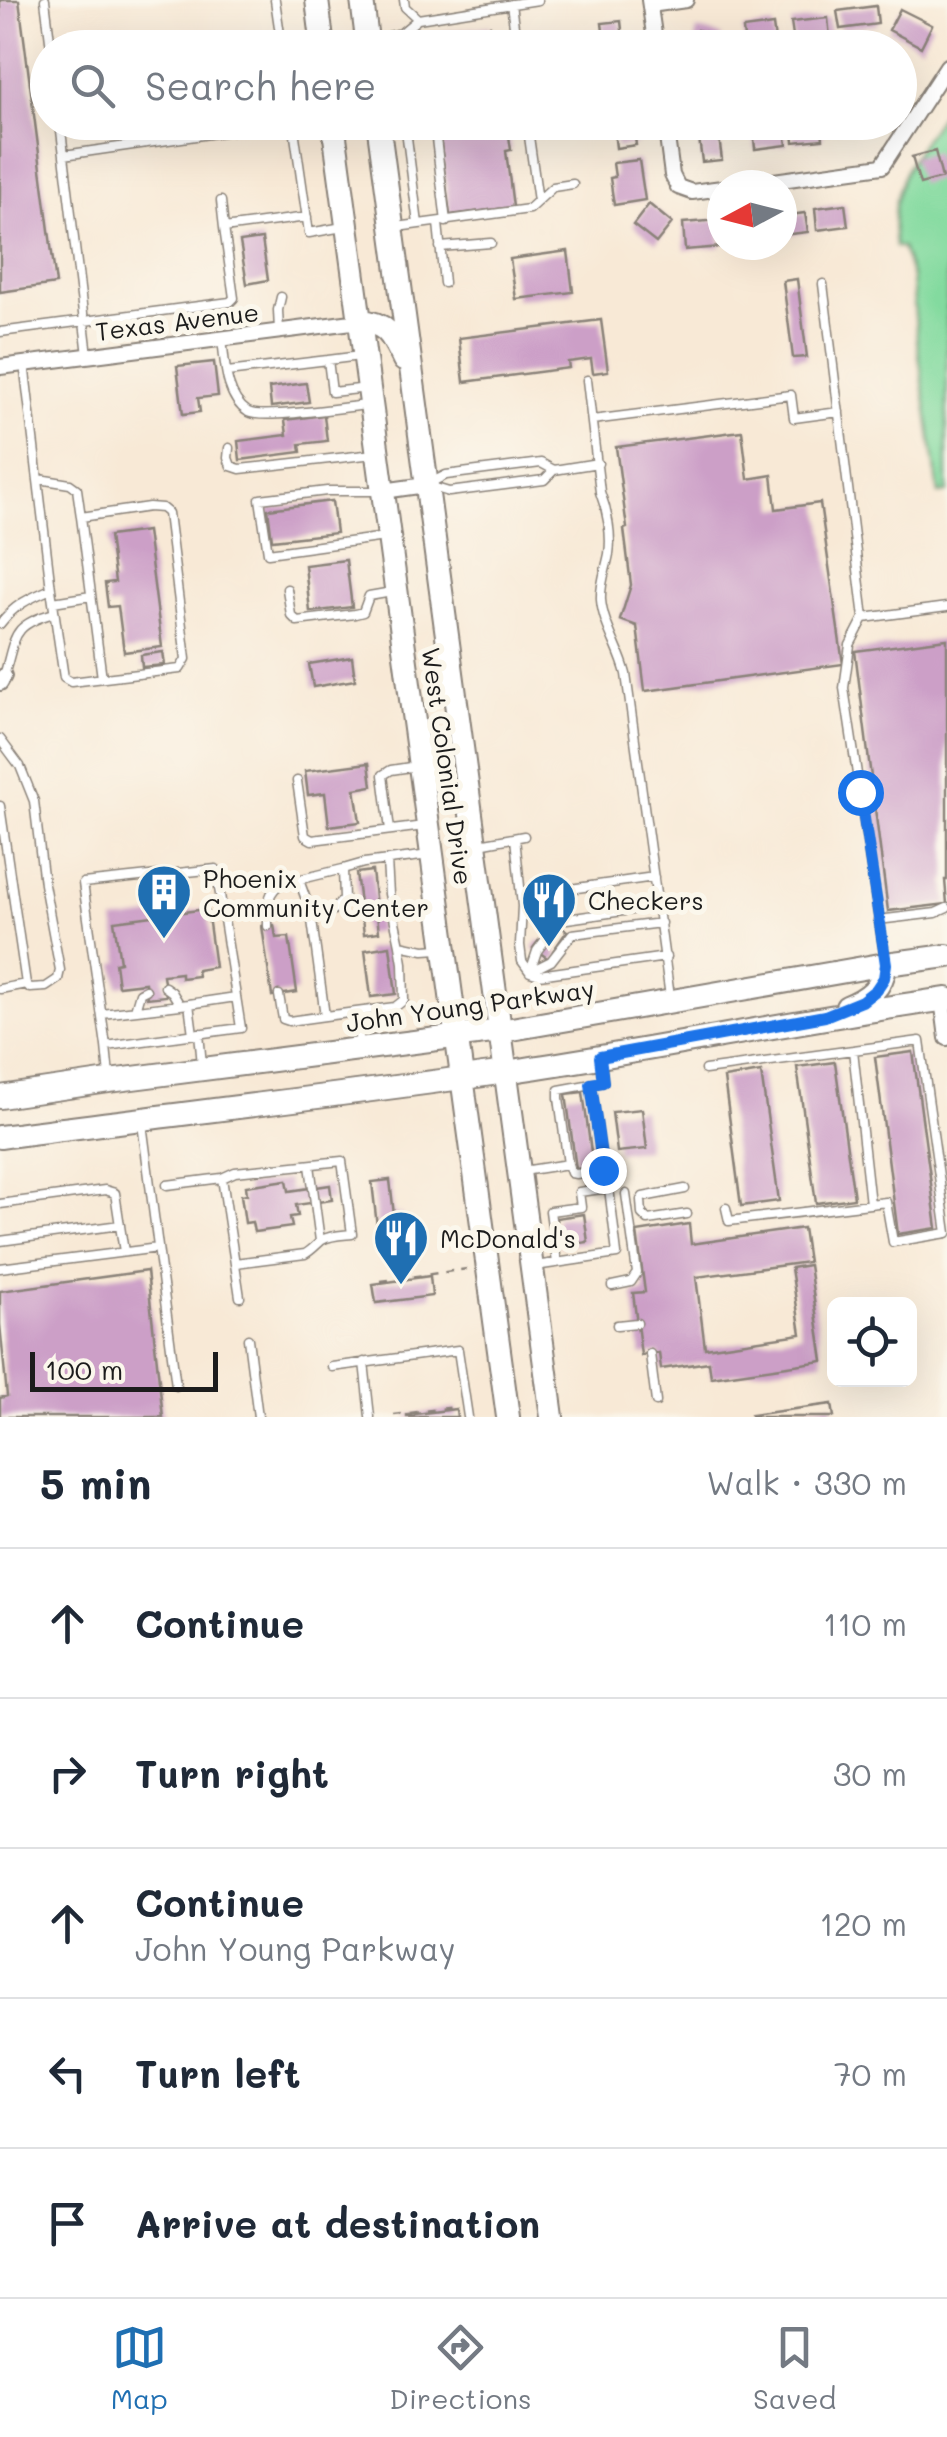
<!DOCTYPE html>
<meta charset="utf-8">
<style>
body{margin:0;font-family:Mali,sans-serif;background:#f2f2f3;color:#1f2937}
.controls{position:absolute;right:30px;bottom:30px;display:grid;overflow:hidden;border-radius:15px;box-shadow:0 10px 40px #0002}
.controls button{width:90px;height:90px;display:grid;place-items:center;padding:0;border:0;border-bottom:2px solid #e0e1e3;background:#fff;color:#1f2937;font:50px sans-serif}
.compass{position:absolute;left:707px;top:170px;width:90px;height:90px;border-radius:50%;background:#fff;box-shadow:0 10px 40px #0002;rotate:263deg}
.scale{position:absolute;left:30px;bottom:25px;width:188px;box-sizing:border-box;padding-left:10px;border:5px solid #1c1c1c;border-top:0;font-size:28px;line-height:35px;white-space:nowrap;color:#1c1c1c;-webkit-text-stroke:8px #fbf7ec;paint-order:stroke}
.stop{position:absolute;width:30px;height:30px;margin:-22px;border:8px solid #1a73e8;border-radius:50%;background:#fff}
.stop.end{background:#1a73e8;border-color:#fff;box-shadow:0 2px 10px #0008}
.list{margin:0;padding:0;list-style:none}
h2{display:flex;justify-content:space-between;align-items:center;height:130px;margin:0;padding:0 40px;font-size:42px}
h2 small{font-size:32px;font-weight:400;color:#747a83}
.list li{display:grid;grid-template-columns:65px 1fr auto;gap:30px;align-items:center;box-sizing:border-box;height:150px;padding:0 40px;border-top:2px solid #e0e1e3}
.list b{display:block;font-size:38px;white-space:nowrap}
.list p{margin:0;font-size:32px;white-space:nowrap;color:#747a83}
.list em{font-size:32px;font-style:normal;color:#747a83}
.icon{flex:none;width:55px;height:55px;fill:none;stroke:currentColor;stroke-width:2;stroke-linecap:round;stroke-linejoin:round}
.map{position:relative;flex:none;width:947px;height:1417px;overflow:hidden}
.search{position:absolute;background:#fff;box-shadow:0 10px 40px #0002;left:30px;right:30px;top:30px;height:110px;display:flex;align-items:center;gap:25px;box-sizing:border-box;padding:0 35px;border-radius:55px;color:#747a83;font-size:38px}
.sheet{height:880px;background:#fff}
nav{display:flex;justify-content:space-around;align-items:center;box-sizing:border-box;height:140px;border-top:2px solid #e0e1e3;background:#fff;font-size:28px;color:#747a83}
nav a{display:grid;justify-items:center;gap:5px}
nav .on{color:#1f6fb2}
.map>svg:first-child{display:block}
.green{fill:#83da9f;stroke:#507b5e;stroke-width:2.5}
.building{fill:#cc9fc7}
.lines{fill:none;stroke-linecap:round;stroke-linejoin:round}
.service-casing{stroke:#8a8279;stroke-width:11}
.minor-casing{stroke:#8a8279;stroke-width:18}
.primary-casing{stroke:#8a8279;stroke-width:26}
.trunk-casing{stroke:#8a8279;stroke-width:26}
.path{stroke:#8a8279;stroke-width:2.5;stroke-dasharray:8 8;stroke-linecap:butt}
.service{stroke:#fff;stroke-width:8}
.minor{stroke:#fff;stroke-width:14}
.primary{stroke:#fff;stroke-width:22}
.trunk{stroke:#fff;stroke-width:22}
.route{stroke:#1a73e8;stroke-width:12}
.labels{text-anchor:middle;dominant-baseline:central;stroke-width:10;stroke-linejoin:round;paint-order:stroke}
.street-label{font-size:25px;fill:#1c1c1c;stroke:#fbf7ec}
.poi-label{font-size:25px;fill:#1c1c1c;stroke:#fbf7ec;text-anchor:start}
</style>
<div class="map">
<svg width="947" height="1417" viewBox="0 0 947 1417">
<rect width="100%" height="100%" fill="#fbf7ec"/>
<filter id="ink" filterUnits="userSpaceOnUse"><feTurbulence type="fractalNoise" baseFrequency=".01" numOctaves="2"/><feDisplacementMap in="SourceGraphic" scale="20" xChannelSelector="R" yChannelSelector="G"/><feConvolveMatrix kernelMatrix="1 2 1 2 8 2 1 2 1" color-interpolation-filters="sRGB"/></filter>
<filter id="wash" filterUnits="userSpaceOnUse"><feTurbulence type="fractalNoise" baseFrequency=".0048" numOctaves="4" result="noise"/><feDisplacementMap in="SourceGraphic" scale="40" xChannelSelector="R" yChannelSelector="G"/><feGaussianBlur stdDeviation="2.25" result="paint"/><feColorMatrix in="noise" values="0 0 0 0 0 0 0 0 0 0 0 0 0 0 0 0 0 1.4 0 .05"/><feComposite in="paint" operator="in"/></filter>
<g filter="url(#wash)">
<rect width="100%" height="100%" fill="#f8e9d6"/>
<!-- green -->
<path class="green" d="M947,106V493L939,494L917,341L912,278L902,247H895C887,184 913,156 947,106Z"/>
<g id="blocks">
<!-- building -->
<path class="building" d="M0,0H19L56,284L0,292Z
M876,6L878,24L840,29L837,11Z
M900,9L932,25L921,47L889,30Z
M828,18L830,38L794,43L791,22Z
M621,21L624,48H605L602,23Z
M773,25L776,48H745L743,29Z
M490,26L493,48H428L427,34Z
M697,30L722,36L719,48H693Z
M438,122H507L511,150L506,151L513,207L450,215Z
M613,122H633L636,145L616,148Z
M697,122H717L722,160L702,162Z
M761,122L784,123L787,145L755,149L753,127L761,126Z
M821,122L823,139L794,142L792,125Z
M935,151L942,178L920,184L912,157Z
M639,160L645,200L614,205L610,178L615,177L613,163Z
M649,204L672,223L656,243L633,225Z
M845,204L848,226L817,230L815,208Z
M805,213L808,232L782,235V216Z
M719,220L721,247L685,250L683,223Z
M262,239L268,280L247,284L240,242Z
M568,251L573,292L516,299L510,259Z
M797,279L807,357L793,358L783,281Z
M601,320L608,371L593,373L591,359L568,362L569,368L464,382L459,338Z
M214,362L218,396L198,398L200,412L183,414L177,366Z
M306,383L309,402L271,407L269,388Z
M324,415L327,441L300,444L301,452L240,460L238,441L287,435L285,420Z
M742,431L748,479L772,475L776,509L820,503L843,664L645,691L637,626L620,620L631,585L624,529L627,528L616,447Z
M332,501L336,533L272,540L268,509Z
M147,531L162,647L124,652L118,606L108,607L105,583L115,582L109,536Z
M346,560L352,607L310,612L305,565Z
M947,639V880H945L947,904L888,911L855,651Z
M163,652L165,665L142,667L141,655Z
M352,657L355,680L313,687L309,664Z
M369,763L372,786L355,789L360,822L329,826L325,793L308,795L305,771Z
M372,871L379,932L364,934L356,873Z
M207,909L215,967L197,970L198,976L181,978V973L163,975L166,996L147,998L145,983L118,986L115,963L120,962L114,921Z
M274,925L276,938L289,937L297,992L272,996L262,926Z
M559,925L567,931L553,951L559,955L553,962L533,948L539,940L546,945Z
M390,946L396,994L371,997L365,950Z
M913,1052L937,1228L898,1234L875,1057Z
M835,1062L854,1198L816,1203L797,1067Z
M761,1072L779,1201L741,1206L724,1078Z
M583,1092L593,1167L576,1169L566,1094Z
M642,1109L647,1149L617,1152L612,1112Z
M287,1180L289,1191L330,1185L332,1200L296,1205L298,1216L290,1217L292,1227L254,1232L252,1222L245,1223L241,1195L247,1194L246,1186Z
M390,1180L394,1215L401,1214L403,1232L378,1235L372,1182Z
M584,1214L588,1242L560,1246L556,1218Z
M689,1224L691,1244L803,1228L808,1262L696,1277L705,1348L801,1334L791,1268L809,1265L823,1361L711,1377L709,1362L661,1369L659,1353L641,1355L633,1293L645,1292L637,1232Z
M147,1271L163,1417H0V1398L7,1396L0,1324V1291Z
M430,1276L432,1296L376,1303L373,1284Z
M832,1404L834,1417H751V1415Z
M456,1409L457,1417H407V1415Z"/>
</g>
</g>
<g filter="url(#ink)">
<use href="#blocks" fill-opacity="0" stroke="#8a8279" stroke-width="2.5"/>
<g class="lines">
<!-- service casing -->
<g class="service-casing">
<path id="service" d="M45,0L51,48
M275,0L282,48
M404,0L405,7L418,19L538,0
M511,4L517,48
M401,33L412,48
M372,40L401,33L418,19
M60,122L88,355
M405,122L418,224
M434,122L446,222
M527,122L538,201
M64,155L293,122L309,233L343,227
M221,201L224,228
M438,223L444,283
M397,227L529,209L553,187L573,184
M440,247L491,243
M823,284L864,618
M279,331L278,310L281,297
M0,332L230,302L234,298L224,228L307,217
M222,338C225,362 225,397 248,412C261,420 346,407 367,405
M360,356L328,360L332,392L368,388
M24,363L51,589L64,678L71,682L180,669L186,659L168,513L162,508L149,507L81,517L77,489L70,484L39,479
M227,372L328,360
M587,380L600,492C607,510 612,534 609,554C606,570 600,583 601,600C603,625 620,649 626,674L670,997
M592,420L791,395L794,418L839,412
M229,448L228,458L231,466L240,469L374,454
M430,483L446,475L541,463L554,470L598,463
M429,486L449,492L544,480L554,470
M379,491H327L260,499L268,553L385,537
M81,517L102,678
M287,589L291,615L297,621L355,614L363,612L369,596L392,592
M53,602L91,596
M0,624C14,605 30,598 51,589
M4,676C16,636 11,625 54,613
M0,739L20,766L34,801L44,884L60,970L58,979L46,987L30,988L26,984
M297,781L305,836L312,840L424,826
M0,806L26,984L0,989
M390,830L383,775L391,770L417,766
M515,838L522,906L520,945L522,961L530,972L539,975L666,957
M479,844L524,836
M387,861L389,894L400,945L424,950L439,949
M216,869L241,1028L106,1046L83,883Z
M293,881L343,869
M521,896L654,877
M269,902L311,913L299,880
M878,920L936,913L947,908
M268,926C268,908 265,893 282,883
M885,959L844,688L850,645L864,618L947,607
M531,971L551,961L572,934L661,923
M530,972L537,951L560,920L658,906
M165,987L172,992L180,1005
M279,995L283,1019L289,1021L325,1016
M135,1010L140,993L146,990
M356,1012L395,1007L404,1000L403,963L400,945
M102,1014L189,1004
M199,1033L202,1065
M193,1034L189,1004L236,997
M360,1045L356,1012L325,1016L311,913L332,911L344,899L343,869L364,863L430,855
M106,1046L109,1076
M853,1050L870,1204
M705,1070L920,1041L947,1233
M142,1123L176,1386
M568,1164L571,1173L576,1174L603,1170L591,1084
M310,1165L320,1241
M523,1171L568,1164L559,1098V1090L603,1082L601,1062
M222,1178L240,1297
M167,1185L222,1178L235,1172L342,1161L352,1234C342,1235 330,1235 322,1240C316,1245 312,1250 305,1254L235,1263
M685,1189L643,1197L641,1200L642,1214L648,1220L687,1214
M0,1204L105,1190L115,1193L124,1252
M726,1208L729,1221L886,1202L893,1242L947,1233
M0,1241L120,1225
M535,1266L617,1254L609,1188L579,1192L581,1207L550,1211L557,1263
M0,1268L158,1248
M612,1286L631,1282L637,1273L626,1194
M617,1325L637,1323
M248,1339L258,1417
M650,1354L656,1402
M364,1362L370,1417
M332,1367L458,1350L468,1417"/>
</g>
<!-- minor casing -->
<g class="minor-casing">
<path id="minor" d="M649,0L656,48
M650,5L686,0
M323,47L368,41
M665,122L672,175L678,187L692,192L722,188
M745,185L882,166L947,66
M0,367L360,321
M383,491L426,485
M0,683L4,676
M942,999L947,1038"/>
</g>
<!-- primary casing -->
<g class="primary-casing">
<path id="primary" d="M847,1007C869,998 882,988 886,964
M0,1097L109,1081L500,1031L886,964L947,956
M0,1137C168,1115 337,1096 505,1072C653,1051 799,1019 947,999"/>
</g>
<!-- trunk casing -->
<g class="trunk-casing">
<path id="trunk" d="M317,0L323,48
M362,0L368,48
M333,122L508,1417
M378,122L552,1417
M360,321C388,323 392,336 404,360"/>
</g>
<!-- path -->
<path class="path" d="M381,1281L467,1269
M394,1415L455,1407"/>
<!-- service -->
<use href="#service" class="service"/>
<!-- minor -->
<use href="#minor" class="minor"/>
<!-- primary -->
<use href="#primary" class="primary"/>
<!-- trunk -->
<use href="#trunk" class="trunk"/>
</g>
</g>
<g class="lines" filter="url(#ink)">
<!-- route -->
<path class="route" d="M603,1170L591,1084L603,1082L600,1057L825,1016L862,1001L876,990L884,978L886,964L860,792"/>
</g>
<!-- icons -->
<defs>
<g id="building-pin" transform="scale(2.875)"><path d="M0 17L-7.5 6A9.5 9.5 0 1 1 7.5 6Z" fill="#1f6fb2" stroke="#fbf7ec"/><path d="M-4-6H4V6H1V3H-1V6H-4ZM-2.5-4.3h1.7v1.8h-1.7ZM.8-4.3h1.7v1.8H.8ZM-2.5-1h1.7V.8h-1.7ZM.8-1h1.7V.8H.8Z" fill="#fff"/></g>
<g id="restaurant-pin" transform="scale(2.875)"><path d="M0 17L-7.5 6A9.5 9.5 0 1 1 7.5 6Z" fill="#1f6fb2" stroke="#fbf7ec"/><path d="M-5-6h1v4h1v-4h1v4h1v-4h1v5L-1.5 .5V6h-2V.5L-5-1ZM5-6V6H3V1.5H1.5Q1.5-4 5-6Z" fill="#fff"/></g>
</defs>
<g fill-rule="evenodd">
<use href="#building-pin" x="164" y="892"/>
<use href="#restaurant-pin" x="549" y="900"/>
<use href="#restaurant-pin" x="401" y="1238"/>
</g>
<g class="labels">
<!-- street labels -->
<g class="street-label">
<text transform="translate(177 321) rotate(-7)">Texas Avenue</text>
<text transform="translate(448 766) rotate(82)">West Colonial Drive</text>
<text transform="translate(470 1005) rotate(-8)">John Young Parkway</text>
</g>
<!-- poi labels -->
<g class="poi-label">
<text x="203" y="878">Phoenix<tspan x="203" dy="29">Community Center</tspan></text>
<text x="588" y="900">Checkers</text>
<text x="440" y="1238">McDonald's</text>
</g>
</g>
</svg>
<div class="controls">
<button><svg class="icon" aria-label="locate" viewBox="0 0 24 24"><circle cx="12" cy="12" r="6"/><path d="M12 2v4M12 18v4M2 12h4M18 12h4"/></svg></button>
</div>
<svg class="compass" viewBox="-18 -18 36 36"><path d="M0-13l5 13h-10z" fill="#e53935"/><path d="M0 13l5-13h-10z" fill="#747a83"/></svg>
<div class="scale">100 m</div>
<div class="stop" style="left:860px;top:792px"></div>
<div class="stop end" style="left:603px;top:1170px"></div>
<div class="search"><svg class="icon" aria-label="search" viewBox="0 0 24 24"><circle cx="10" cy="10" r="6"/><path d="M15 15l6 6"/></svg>Search here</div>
</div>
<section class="sheet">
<h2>5 min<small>Walk · 330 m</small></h2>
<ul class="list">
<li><svg class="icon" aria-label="ahead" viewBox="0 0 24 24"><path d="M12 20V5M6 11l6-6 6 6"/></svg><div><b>Continue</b></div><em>110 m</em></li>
<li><svg class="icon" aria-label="right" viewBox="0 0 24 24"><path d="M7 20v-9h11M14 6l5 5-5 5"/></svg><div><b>Turn right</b></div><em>30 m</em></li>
<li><svg class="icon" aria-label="ahead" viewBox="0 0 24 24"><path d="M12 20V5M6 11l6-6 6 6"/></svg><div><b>Continue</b><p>John Young Parkway</p></div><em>120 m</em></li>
<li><svg class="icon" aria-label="left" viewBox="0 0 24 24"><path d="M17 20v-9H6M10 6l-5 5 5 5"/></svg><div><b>Turn left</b></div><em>70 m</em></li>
<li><svg class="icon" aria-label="arrive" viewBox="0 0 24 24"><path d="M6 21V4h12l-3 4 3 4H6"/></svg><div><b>Arrive at destination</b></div></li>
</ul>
</section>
<nav>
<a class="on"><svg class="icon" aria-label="map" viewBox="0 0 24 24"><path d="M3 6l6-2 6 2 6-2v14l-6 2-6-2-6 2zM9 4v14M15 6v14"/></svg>Map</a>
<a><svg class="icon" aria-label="directions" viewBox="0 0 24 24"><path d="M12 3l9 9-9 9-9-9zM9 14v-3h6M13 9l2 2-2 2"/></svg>Directions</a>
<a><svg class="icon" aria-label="saved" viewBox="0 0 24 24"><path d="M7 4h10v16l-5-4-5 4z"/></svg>Saved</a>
</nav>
